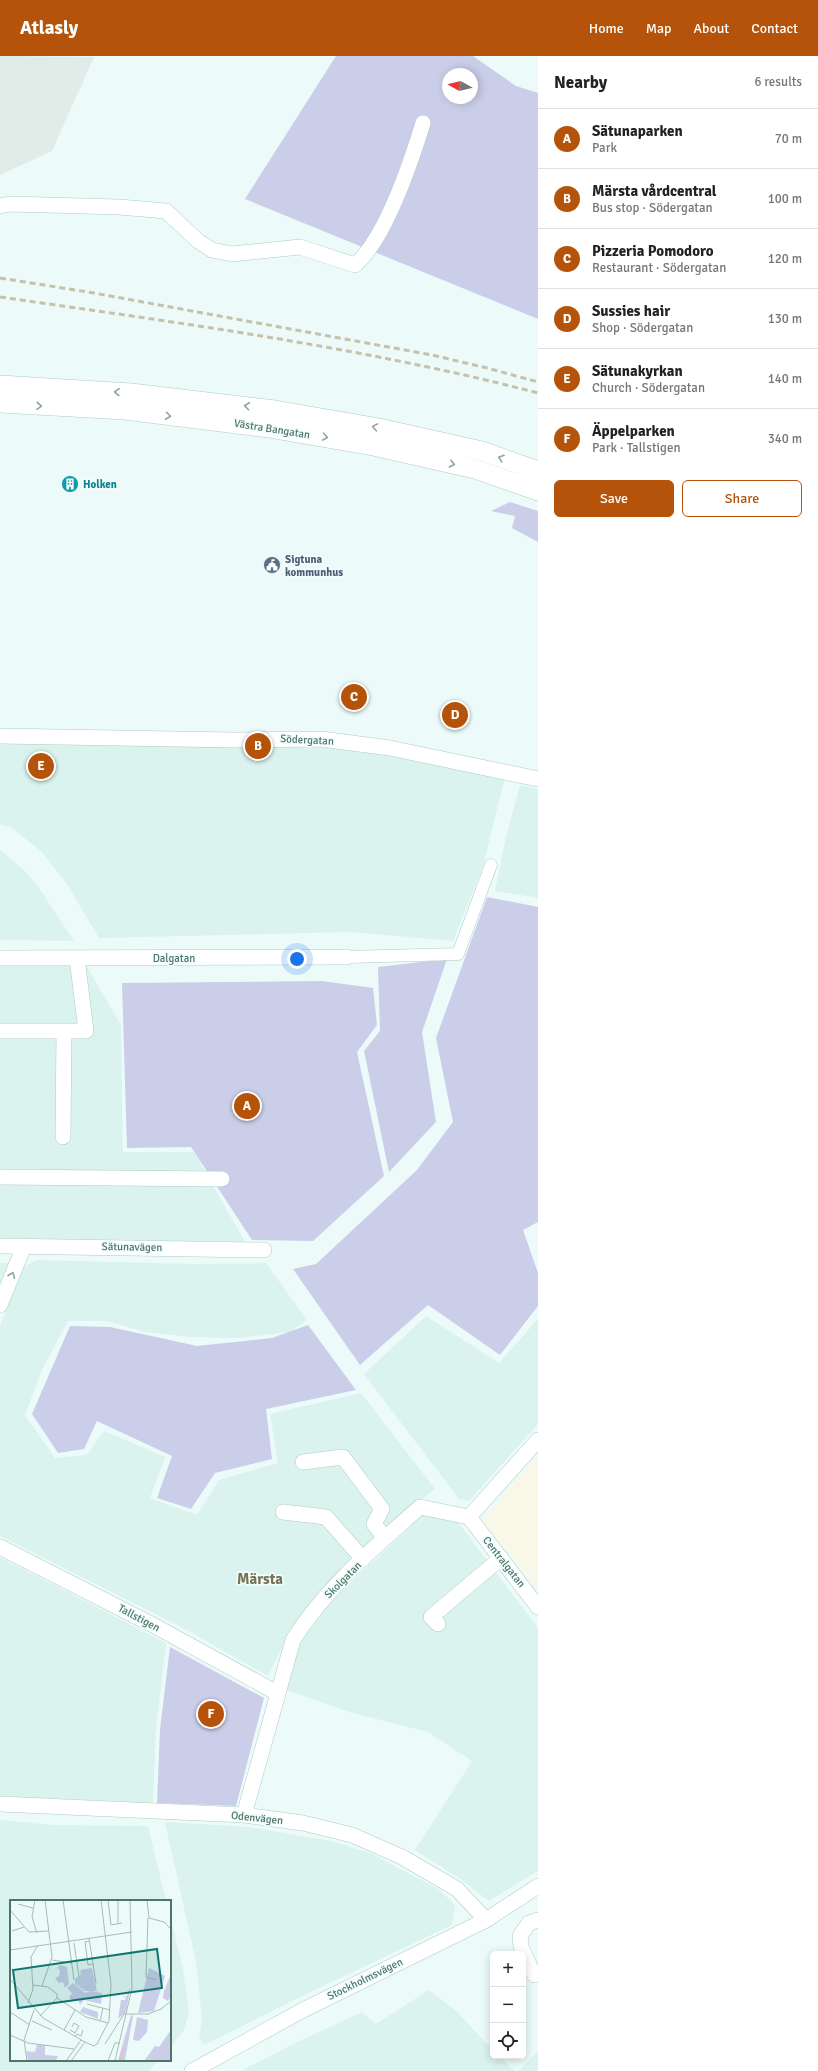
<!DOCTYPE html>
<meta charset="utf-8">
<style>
body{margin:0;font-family:Signika,sans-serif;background:#f6f6f6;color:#222}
.controls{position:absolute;right:12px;bottom:12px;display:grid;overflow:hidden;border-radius:6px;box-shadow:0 2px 10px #0003}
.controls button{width:36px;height:36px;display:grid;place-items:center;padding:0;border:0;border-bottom:1px solid #e0e0e0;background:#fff;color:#222;font:20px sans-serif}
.compass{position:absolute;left:442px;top:12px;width:36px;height:36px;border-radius:50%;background:#fff;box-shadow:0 2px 10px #0003;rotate:278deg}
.you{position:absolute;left:297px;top:903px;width:14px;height:14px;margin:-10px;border:3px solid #fff;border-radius:50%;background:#1a73e8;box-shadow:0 0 0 6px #1a73e833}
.badge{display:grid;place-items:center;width:26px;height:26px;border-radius:50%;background:#b45309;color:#fff;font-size:13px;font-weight:700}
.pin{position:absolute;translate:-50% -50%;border:2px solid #fff;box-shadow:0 1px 4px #0006}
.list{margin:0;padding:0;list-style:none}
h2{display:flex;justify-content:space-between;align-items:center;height:52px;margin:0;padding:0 16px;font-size:17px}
h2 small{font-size:13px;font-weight:400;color:#767676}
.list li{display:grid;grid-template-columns:26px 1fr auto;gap:12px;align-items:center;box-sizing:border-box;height:60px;padding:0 16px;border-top:1px solid #e0e0e0}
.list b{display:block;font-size:15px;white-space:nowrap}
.list p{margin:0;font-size:13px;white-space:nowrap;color:#767676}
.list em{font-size:13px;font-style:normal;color:#767676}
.actions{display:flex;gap:8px;padding:12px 16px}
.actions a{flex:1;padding:9px 0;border:1px solid #b45309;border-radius:6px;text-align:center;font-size:14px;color:#b45309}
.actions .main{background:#b45309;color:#fff}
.icon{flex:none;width:22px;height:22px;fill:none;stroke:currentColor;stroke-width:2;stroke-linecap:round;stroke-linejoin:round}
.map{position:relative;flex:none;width:538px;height:2015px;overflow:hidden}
header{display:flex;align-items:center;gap:24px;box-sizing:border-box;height:56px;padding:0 20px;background:#b45309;color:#fff}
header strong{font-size:19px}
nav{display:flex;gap:22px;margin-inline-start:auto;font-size:14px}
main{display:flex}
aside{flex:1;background:#fff}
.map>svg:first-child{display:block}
.residential{fill:#daf3ee}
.industrial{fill:#e1ebe8}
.education{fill:#f8f7e8}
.green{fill:#cacee9;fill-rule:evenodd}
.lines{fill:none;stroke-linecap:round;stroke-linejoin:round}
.pedestrian-casing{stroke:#afcbc3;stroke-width:13}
.minor-casing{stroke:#afcbc3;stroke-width:16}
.tertiary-casing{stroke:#afcbc3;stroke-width:20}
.pedestrian{stroke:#fff;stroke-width:12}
.minor{stroke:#fff;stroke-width:15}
.tertiary{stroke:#fff;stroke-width:19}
.rail{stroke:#c6c1a9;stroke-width:3;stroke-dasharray:6 4;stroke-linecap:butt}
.oneway{stroke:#8da59d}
.labels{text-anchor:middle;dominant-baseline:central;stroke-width:3.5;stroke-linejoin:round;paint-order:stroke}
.street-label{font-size:11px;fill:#507568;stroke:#f2fefd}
.culture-label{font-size:11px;font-weight:bold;fill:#0d838f;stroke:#f2fefd;text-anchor:start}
.service-label{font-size:11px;font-weight:bold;fill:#4e5e75;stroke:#f2fefd;text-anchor:start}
.district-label{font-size:15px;font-weight:bold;fill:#767456;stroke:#f2fefd}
.inset-river{fill:none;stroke:#e4c1d5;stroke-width:2}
.inset-road{fill:none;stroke:#a5bdb7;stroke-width:1}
.view{fill:#0f766e;fill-opacity:0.15;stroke:#0f766e;stroke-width:2}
.inset-edge{fill:none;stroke:#507568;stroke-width:2}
</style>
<header>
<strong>Atlasly</strong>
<nav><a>Home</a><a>Map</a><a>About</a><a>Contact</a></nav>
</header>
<main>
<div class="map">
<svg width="538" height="2015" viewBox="0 0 538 2015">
<rect width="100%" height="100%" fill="#ecfbfa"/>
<!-- residential -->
<path class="residential" d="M297,683L506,717L483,810L453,885L351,876L99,882L67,828L42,796L12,772L0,768V685Z
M520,729L538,733V842L495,835L506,781Z
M0,794L23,813L37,829L74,885L0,884Z
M0,899H80L121,969L123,1096H194L245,1186L0,1182Z
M36,1204L196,1208L266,1207L307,1264L290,1276L240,1282L191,1281L145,1276L107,1265H68L42,1314L25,1359L55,1402L87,1399L104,1375L165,1401L150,1442L197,1459L219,1424L278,1407L270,1358L361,1337L435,1433L383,1474L303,1556L288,1579L268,1620L183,1572L0,1480V1270L24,1211Z
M0,1207H9L0,1229Z
M426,1260L499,1307L538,1263V1368L469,1445L459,1443L364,1318Z
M424,1458L458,1466L538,1572V1815L489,1845L459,1822L415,1794L472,1705L428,1676L349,1656L284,1633L298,1588L331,1545Z
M0,1501L166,1587L156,1674L153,1747L0,1740Z
M0,1764L54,1769L148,1770L166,1845H11V2004H158L149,2015H0Z
M165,1766L250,1771L336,1786L372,1798L440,1834L455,1849L452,1869L302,1940L204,1989L199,1982L202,1963L196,1906Z
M170,1860L183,1913L189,1957L184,1974L170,1992Z
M429,1934L455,1954L493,1994V2000H499L515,2015H241L291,1989L362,1956L376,1968Z
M538,1995V2015H519Z"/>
<!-- industrial -->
<path class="industrial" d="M0,0L94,1L52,95L0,119Z"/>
<!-- education -->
<path class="education" d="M538,1400V1534L482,1464Z"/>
<!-- green -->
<path class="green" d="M336,0H473L516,30L538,37V263L245,143ZM448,18H472V42H448Z
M510,446L538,455V486L512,472L515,460L491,455Z
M487,841L538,851V1166L523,1174L538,1217V1250L500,1299L428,1249L360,1309L293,1213L316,1208L417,1114L453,1066L436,982Z
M447,903L422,976L436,1066L389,1116L364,995L380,975L378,911Z
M322,925L373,932L377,969L357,996L384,1120L313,1185L252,1184L191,1091L127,1092L122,927Z
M308,1269L356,1334L266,1353L272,1403L215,1417L191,1453L157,1442L172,1400L97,1365L84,1393L58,1397L32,1358L70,1270L110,1271L197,1290L272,1282Z
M170,1591L264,1642L236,1750L157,1747L160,1673Z"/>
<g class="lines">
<!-- pedestrian casing -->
<g class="pedestrian-casing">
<path id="pedestrian" d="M347,901L458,898L491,809"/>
</g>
<!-- minor casing -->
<g class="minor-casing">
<path id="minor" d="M0,150L10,148L119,151L166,155L198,185L212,194L232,198L300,191L355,209C386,182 411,106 423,67
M0,680L234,684L321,683L390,692L538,723
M0,902L347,901
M0,975H86L77,902
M63,1081L64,975
M0,1121L222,1123
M0,1190L264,1194
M0,1249L24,1190
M303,1406L343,1401L382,1453L374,1468L385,1482
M283,1456L326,1461L363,1503
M469,1461L538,1551
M469,1461L538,1384
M0,1491L153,1569L277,1637
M438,1568L431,1561L501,1502
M0,1748L244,1759L303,1767L352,1779L402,1801L457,1833L486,1864
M244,1759L293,1584C325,1532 375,1491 420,1451L469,1461
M534,1919L521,1891L520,1880L529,1867L538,1864
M192,2015L303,1954L486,1864L538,1830"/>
</g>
<!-- tertiary casing -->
<g class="tertiary-casing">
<path id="tertiary" d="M0,329L131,337L275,354L379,372L482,395L538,415
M0,347L125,354L269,372L373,390L475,413L538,435"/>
</g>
<!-- pedestrian -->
<use href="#pedestrian" class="pedestrian"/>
<!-- minor -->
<use href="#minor" class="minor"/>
<!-- tertiary -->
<use href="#tertiary" class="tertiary"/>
<!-- rail -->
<path class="rail" d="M0,222L94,237L432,299L487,312L538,326
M0,241C180,267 362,291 538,337"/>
</g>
<!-- one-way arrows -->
<defs><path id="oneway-chevron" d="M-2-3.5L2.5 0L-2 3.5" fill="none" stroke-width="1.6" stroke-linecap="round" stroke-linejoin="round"/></defs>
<g class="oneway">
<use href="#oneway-chevron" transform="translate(117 336) rotate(-177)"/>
<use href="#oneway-chevron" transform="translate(39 350) rotate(3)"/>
<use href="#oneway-chevron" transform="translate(247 350) rotate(-173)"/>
<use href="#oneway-chevron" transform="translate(168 360) rotate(7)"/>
<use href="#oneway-chevron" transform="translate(375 371) rotate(-170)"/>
<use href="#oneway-chevron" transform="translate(325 381) rotate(10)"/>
<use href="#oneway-chevron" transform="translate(501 402) rotate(-161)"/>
<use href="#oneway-chevron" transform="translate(452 408) rotate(13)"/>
<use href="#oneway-chevron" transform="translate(12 1219) rotate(-68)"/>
</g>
<!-- icons -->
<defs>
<g id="building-disc" transform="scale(0.9)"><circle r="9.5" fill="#0f9aa8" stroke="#f2fefd"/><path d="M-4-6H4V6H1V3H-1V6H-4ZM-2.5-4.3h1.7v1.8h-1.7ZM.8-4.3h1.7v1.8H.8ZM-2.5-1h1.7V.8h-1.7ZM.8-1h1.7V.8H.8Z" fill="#fff"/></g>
<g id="civic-disc" transform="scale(0.9)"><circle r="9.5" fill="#5c6f8a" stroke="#f2fefd"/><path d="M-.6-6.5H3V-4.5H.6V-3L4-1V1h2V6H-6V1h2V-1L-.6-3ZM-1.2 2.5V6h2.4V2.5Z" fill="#fff"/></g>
</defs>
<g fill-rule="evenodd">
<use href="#building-disc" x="70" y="428"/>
<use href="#civic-disc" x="272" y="509"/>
</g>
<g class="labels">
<!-- street labels -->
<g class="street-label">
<text transform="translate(272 373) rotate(9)">Västra Bangatan</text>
<text transform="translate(307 684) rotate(3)">Södergatan</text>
<text x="174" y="902">Dalgatan</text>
<text transform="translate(132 1191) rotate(1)">Sätunavägen</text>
<text transform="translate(504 1506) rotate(52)">Centralgatan</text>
<text transform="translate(343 1524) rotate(-45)">Skolgatan</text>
<text transform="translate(139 1562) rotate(28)">Tallstigen</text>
<text transform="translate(257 1762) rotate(6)">Odenvägen</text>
<text transform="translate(365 1923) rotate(-26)">Stockholmsvägen</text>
</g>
<!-- culture labels -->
<g class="culture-label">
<text x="83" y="428">Holken</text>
</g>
<!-- service labels -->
<g class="service-label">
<text x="285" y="503">Sigtuna<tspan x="285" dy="13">kommunhus</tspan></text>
</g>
<!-- district labels -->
<g class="district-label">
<text x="260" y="1523">Märsta</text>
</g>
</g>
<!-- overview -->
<g transform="translate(10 1844)">
<rect width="161" height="161" fill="#ecfbfa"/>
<path d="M50,65L57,67L59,84L55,88L53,82L49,83L45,78L49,76L50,70L47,68ZM82,68L87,91H75L65,84V79L71,74L70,70ZM139,68L155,76L144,111L128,113ZM161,74V96L158,101L153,98L154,91ZM63,83L75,93L81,91L92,93L91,104L74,100L70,105L68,99L64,101L59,98L62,93L57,88ZM119,89L120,90L116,112L108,119L111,100H115L116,97H111L117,96ZM73,107L88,112V119L70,112ZM121,115L123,116L115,160L108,161ZM127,117L138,120L137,132L129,141L123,140ZM161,130V161H134L145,146L149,147ZM27,145H35V155L48,156L46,161H18L16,151L25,152Z" fill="#cacee9"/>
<path class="inset-river" d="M109,161L114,145"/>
<path class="inset-road" d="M25,0L22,17L27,33M53,0L64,80M98,0L101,25L112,23M108,0V23M137,0L139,18L154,22L161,29M8,4L23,8M0,10L19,32L39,31M138,18L136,77L146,80M2,31L14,27M79,38L86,83M80,41L75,42L78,65L83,64M64,43L69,77M0,50L122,32M42,60L62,63M0,79L33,118L75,142L84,146L87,144L99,121L101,84L91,0M23,85L38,87L47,94V98L76,117L98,123M32,86L42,57L35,0M18,103L23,89L21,57L28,45M77,104L100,110M0,112L20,125M138,114L151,109L161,101M30,116L47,98M22,121L42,130M90,121L93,108M54,130L65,110M60,130L65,133L69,126L64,123L62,127M0,135L18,143L64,149M65,137L67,134L71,136L73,130M95,144L114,114H139M17,161L14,140L24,110M56,161L71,140M61,161L75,142M98,161L105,143H110M105,161L122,88L120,0"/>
<path class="view" d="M147,49L152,88L8,108L3,70Z"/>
<rect width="161" height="161" class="inset-edge"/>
</g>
</svg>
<div class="controls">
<button>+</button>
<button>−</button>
<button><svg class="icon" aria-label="locate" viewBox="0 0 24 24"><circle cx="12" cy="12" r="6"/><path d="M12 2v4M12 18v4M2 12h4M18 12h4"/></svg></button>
</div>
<svg class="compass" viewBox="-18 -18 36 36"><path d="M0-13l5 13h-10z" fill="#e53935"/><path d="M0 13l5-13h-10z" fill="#767676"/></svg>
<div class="you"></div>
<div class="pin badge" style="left:247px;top:1050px">A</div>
<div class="pin badge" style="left:258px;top:690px">B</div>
<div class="pin badge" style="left:354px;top:641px">C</div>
<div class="pin badge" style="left:455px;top:659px">D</div>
<div class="pin badge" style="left:41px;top:710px">E</div>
<div class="pin badge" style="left:211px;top:1658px">F</div>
</div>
<aside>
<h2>Nearby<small>6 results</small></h2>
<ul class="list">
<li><span class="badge">A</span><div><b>Sätunaparken</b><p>Park</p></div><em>70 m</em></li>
<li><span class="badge">B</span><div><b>Märsta vårdcentral</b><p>Bus stop · Södergatan</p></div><em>100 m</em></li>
<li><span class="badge">C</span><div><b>Pizzeria Pomodoro</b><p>Restaurant · Södergatan</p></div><em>120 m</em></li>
<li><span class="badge">D</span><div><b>Sussies hair</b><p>Shop · Södergatan</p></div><em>130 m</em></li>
<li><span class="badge">E</span><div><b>Sätunakyrkan</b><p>Church · Södergatan</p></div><em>140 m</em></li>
<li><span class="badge">F</span><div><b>Äppelparken</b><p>Park · Tallstigen</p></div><em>340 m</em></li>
</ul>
<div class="actions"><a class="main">Save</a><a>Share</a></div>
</aside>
</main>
